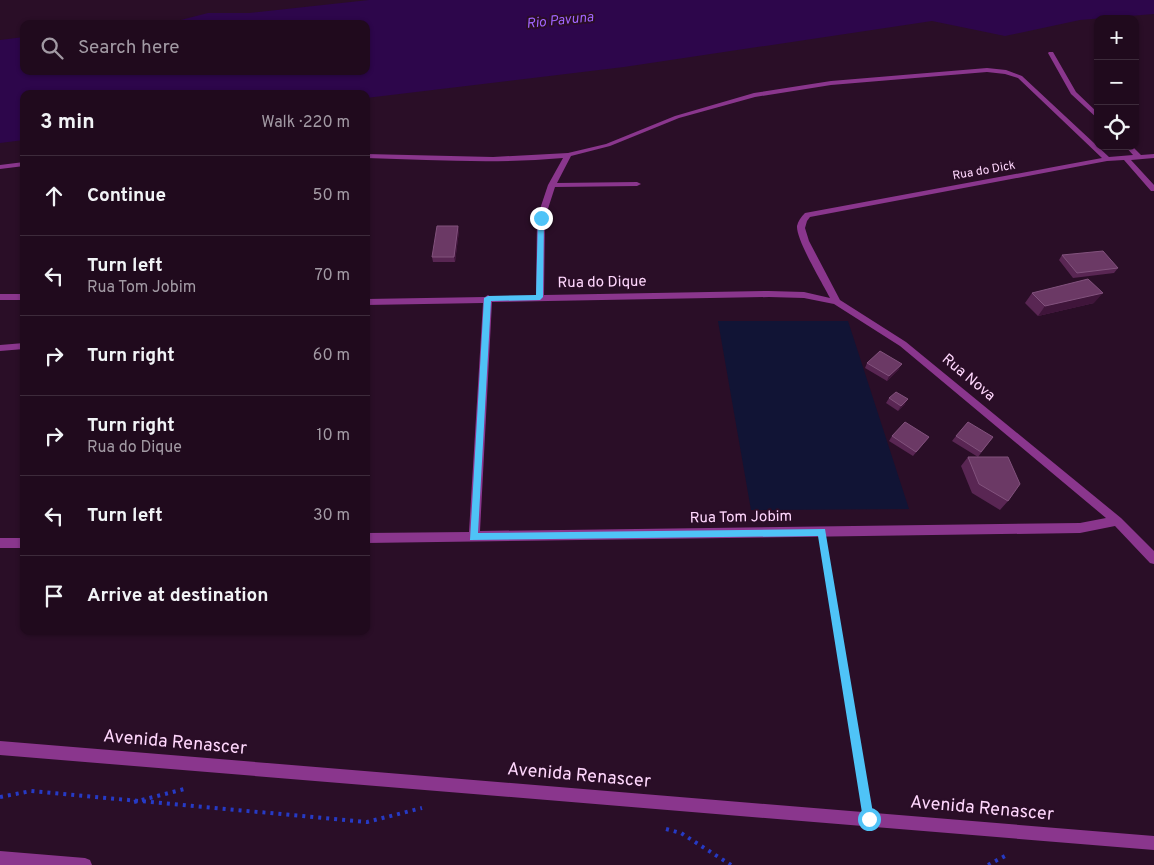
<!DOCTYPE html>
<meta charset="utf-8">
<style>
body{margin:0;font-family:Overpass,sans-serif;background:#281326;color:#f1f3f6}
.controls{position:absolute;right:15px;top:15px;display:grid;overflow:hidden;border-radius:10px;box-shadow:0 1px 4px #0004}
.controls button{width:45px;height:45px;display:grid;place-items:center;padding:0;border:0;border-bottom:1px solid #3d2b3b;background:#200a1d;color:#f1f3f6;font:25px sans-serif}
.stop{position:absolute;width:15px;height:15px;margin:-11px;border:4px solid #4fc3f7;border-radius:50%;background:#fff}
.stop.end{background:#4fc3f7;border-color:#fff;box-shadow:0 1px 5px #0008}
.list{margin:0;padding:0;list-style:none}
h2{display:flex;justify-content:space-between;align-items:center;height:65px;margin:0;padding:0 20px;font-size:21px}
h2 small{font-size:16px;font-weight:400;color:#a29aa4}
.list li{display:grid;grid-template-columns:32px 1fr auto;gap:15px;align-items:center;box-sizing:border-box;height:80px;padding:0 20px;border-top:1px solid #3d2b3b}
.list b{display:block;font-size:19px;white-space:nowrap}
.list p{margin:0;font-size:16px;white-space:nowrap;color:#a29aa4}
.list em{font-size:16px;font-style:normal;color:#a29aa4}
.icon{flex:none;width:28px;height:28px;fill:none;stroke:currentColor;stroke-width:2;stroke-linecap:round;stroke-linejoin:round}
.map{position:relative;flex:none;width:1154px;height:865px;overflow:hidden}
.search{position:absolute;background:#200a1d;box-shadow:0 1px 4px #0004;left:20px;top:20px;width:350px;height:55px;display:flex;align-items:center;gap:12px;box-sizing:border-box;padding:0 18px;border-radius:10px;color:#a29aa4;font-size:19px}
.panel{position:absolute;background:#200a1d;box-shadow:0 1px 4px #0004;left:20px;top:90px;width:350px;height:545px;border-radius:10px}
.map>svg:first-child{display:block}
.green{fill:#111435}
.water{fill:#2d064b}
.lines{fill:none;stroke-linecap:round;stroke-linejoin:round}
.path-far1{stroke:#263ac5;stroke-width:3;stroke-dasharray:2.5 4;stroke-linecap:butt}
.path{stroke:#263ac5;stroke-width:4;stroke-dasharray:3 5;stroke-linecap:butt}
.street{fill:#8a368d;fill-rule:evenodd}
.wall{fill:#592653}
.shaded-wall{fill:#3f153a}
.building{fill:#6b3965;stroke:#82527d}
.route{fill:#4fc3f7}
.labels{text-anchor:middle;dominant-baseline:central;stroke-width:4;stroke-linejoin:round;paint-order:stroke}
.far-street-label{font-size:12px;fill:#ffd7fd;stroke:#2a0e27}
.far-water-label{font-size:14px;font-style:italic;fill:#a265ff;stroke:#2a0e27}
.street-label{font-size:15px;fill:#ffd7fd;stroke:#2a0e27}
.near-street-label{font-size:18px;fill:#ffd7fd;stroke:#2a0e27}
</style>
<div class="map">
<svg width="1154" height="865" viewBox="0 0 1154 865">
<rect width="100%" height="100%" fill="#2a0e27"/>
<!-- green -->
<path class="green" d="M718,321H848L909,509L751,510Z"/>
<!-- water -->
<path class="water" d="M369,0H1154V14L1080,20L1005,36L932,21L624,67L366,98V94H24V140L0,143V40L24,37V71H366V24H156L173,22L208,13H249Z"/>
<g class="lines">
<!-- path-far1 -->
<path class="path-far1" d="M825,553L827,566"/>
<!-- path -->
<path class="path" d="M827,564L865,796
M0,797L31,791L367,822L422,808
M134,802L188,788
M666,829L681,833L731,865
M988,865L1005,856"/>
<!-- street -->
<path class="street" d="M1049,52H1053L1076,92L1098,113V119L1071,94L1048,53Z
M987,68L1006,70L1022,76L1109,157L1133,155L1125,146H1132L1141,155L1154,154V158L1131,160L1154,185V191H1151L1124,160L1107,161L810,217L807,221L805,228L809,241L840,300L906,342L1121,518L1154,551V564L1150,563L1115,526L1080,533L366,543V533L469,532L483,303L366,305V299L485,297L488,295L491,297L536,296L537,218L548,185L563,158C497,164 432,160 366,158V154L493,157L568,153L606,144L675,116L754,93L831,81ZM987,72L1005,74L1018,78L1102,158L805,213C801,217 798,221 797,226C796,240 823,284 830,298L804,292L769,291L544,295L545,218L555,187L637,186L641,184L637,182L557,183L571,156L610,146L679,118L755,97L831,85ZM769,297L804,298L834,304L900,346L1106,518L1080,523L480,531L492,302Z
M24,162V166L0,169V165Z
M0,294H24V300H0Z
M24,343V349L0,351V345Z
M0,538H24V548H0Z
M0,741L1154,836V850L0,755Z
M0,851L85,858L90,860L92,865H0Z"/>
</g>
<!-- wall -->
<path class="wall" d="M459,231L455,262H433L432,257Z
M1062,255L1118,268L1114,273L1073,278L1059,260Z
M1032,293L1094,303L1038,316L1025,303Z
M867,363L899,369L887,381L865,368Z
M889,398L905,404L898,411L886,403Z
M892,436L929,437L913,456L889,441Z
M956,436L993,437L978,457L952,441Z
M968,457L1008,501L1000,510L972,493L961,466Z"/>
<!-- shaded-wall -->
<path class="shaded-wall" d="M458,226L459,231L455,262L454,257Z
M1103,293L1094,303L1038,316L1045,306Z
M902,364L899,369L887,381L889,376Z
M908,399L905,404L898,411L901,406Z"/>
<!-- building -->
<path class="building" d="M437,226H458L454,257H432Z
M1103,251L1118,268L1077,273L1062,255Z
M1088,279L1103,293L1045,306L1032,293Z
M880,351L902,364L889,376L867,363Z
M896,392L908,399L901,406L889,398Z
M905,422L929,437L916,452L892,436Z
M968,422L993,437L981,452L956,436Z
M968,457H1008L1020,484L1008,501L979,484Z"/>
<!-- route -->
<path class="route" d="M541,216L544,218L543,297L540,300L491,301L478,533L825,529L874,819L873,823L869,824L865,823L863,819L818,536L470,540L484,298L488,296L536,295L538,218Z"/>
<g class="labels">
<!-- far-street labels -->
<g class="far-street-label">
<text transform="translate(984 171) rotate(-10)">Rua do Dick</text>
</g>
<!-- far-water labels -->
<g class="far-water-label">
<text transform="translate(560 21) rotate(-6)">Rio Pavuna</text>
</g>
<!-- street labels -->
<g class="street-label">
<text transform="translate(602 283) rotate(-1)">Rua do Dique</text>
<text transform="translate(968 378) rotate(40)">Rua Nova</text>
<text transform="translate(741 518) rotate(-1)">Rua Tom Jobim</text>
</g>
<!-- near-street labels -->
<g class="near-street-label">
<text transform="translate(175 743) rotate(5)">Avenida Renascer</text>
<text transform="translate(579 776) rotate(5)">Avenida Renascer</text>
<text transform="translate(982 809) rotate(5)">Avenida Renascer</text>
</g>
</g>
</svg>
<div class="controls">
<button>+</button>
<button>−</button>
<button><svg class="icon" aria-label="locate" viewBox="0 0 24 24"><circle cx="12" cy="12" r="6"/><path d="M12 2v4M12 18v4M2 12h4M18 12h4"/></svg></button>
</div>
<div class="stop" style="left:869px;top:819px"></div>
<div class="stop end" style="left:541px;top:218px"></div>
<div class="search"><svg class="icon" aria-label="search" viewBox="0 0 24 24"><circle cx="10" cy="10" r="6"/><path d="M15 15l6 6"/></svg>Search here</div>
<section class="panel">
<h2>3 min<small>Walk · 220 m</small></h2>
<ul class="list">
<li><svg class="icon" aria-label="ahead" viewBox="0 0 24 24"><path d="M12 20V5M6 11l6-6 6 6"/></svg><div><b>Continue</b></div><em>50 m</em></li>
<li><svg class="icon" aria-label="left" viewBox="0 0 24 24"><path d="M17 20v-9H6M10 6l-5 5 5 5"/></svg><div><b>Turn left</b><p>Rua Tom Jobim</p></div><em>70 m</em></li>
<li><svg class="icon" aria-label="right" viewBox="0 0 24 24"><path d="M7 20v-9h11M14 6l5 5-5 5"/></svg><div><b>Turn right</b></div><em>60 m</em></li>
<li><svg class="icon" aria-label="right" viewBox="0 0 24 24"><path d="M7 20v-9h11M14 6l5 5-5 5"/></svg><div><b>Turn right</b><p>Rua do Dique</p></div><em>10 m</em></li>
<li><svg class="icon" aria-label="left" viewBox="0 0 24 24"><path d="M17 20v-9H6M10 6l-5 5 5 5"/></svg><div><b>Turn left</b></div><em>30 m</em></li>
<li><svg class="icon" aria-label="arrive" viewBox="0 0 24 24"><path d="M6 21V4h12l-3 4 3 4H6"/></svg><div><b>Arrive at destination</b></div></li>
</ul>
</section>
</div>
